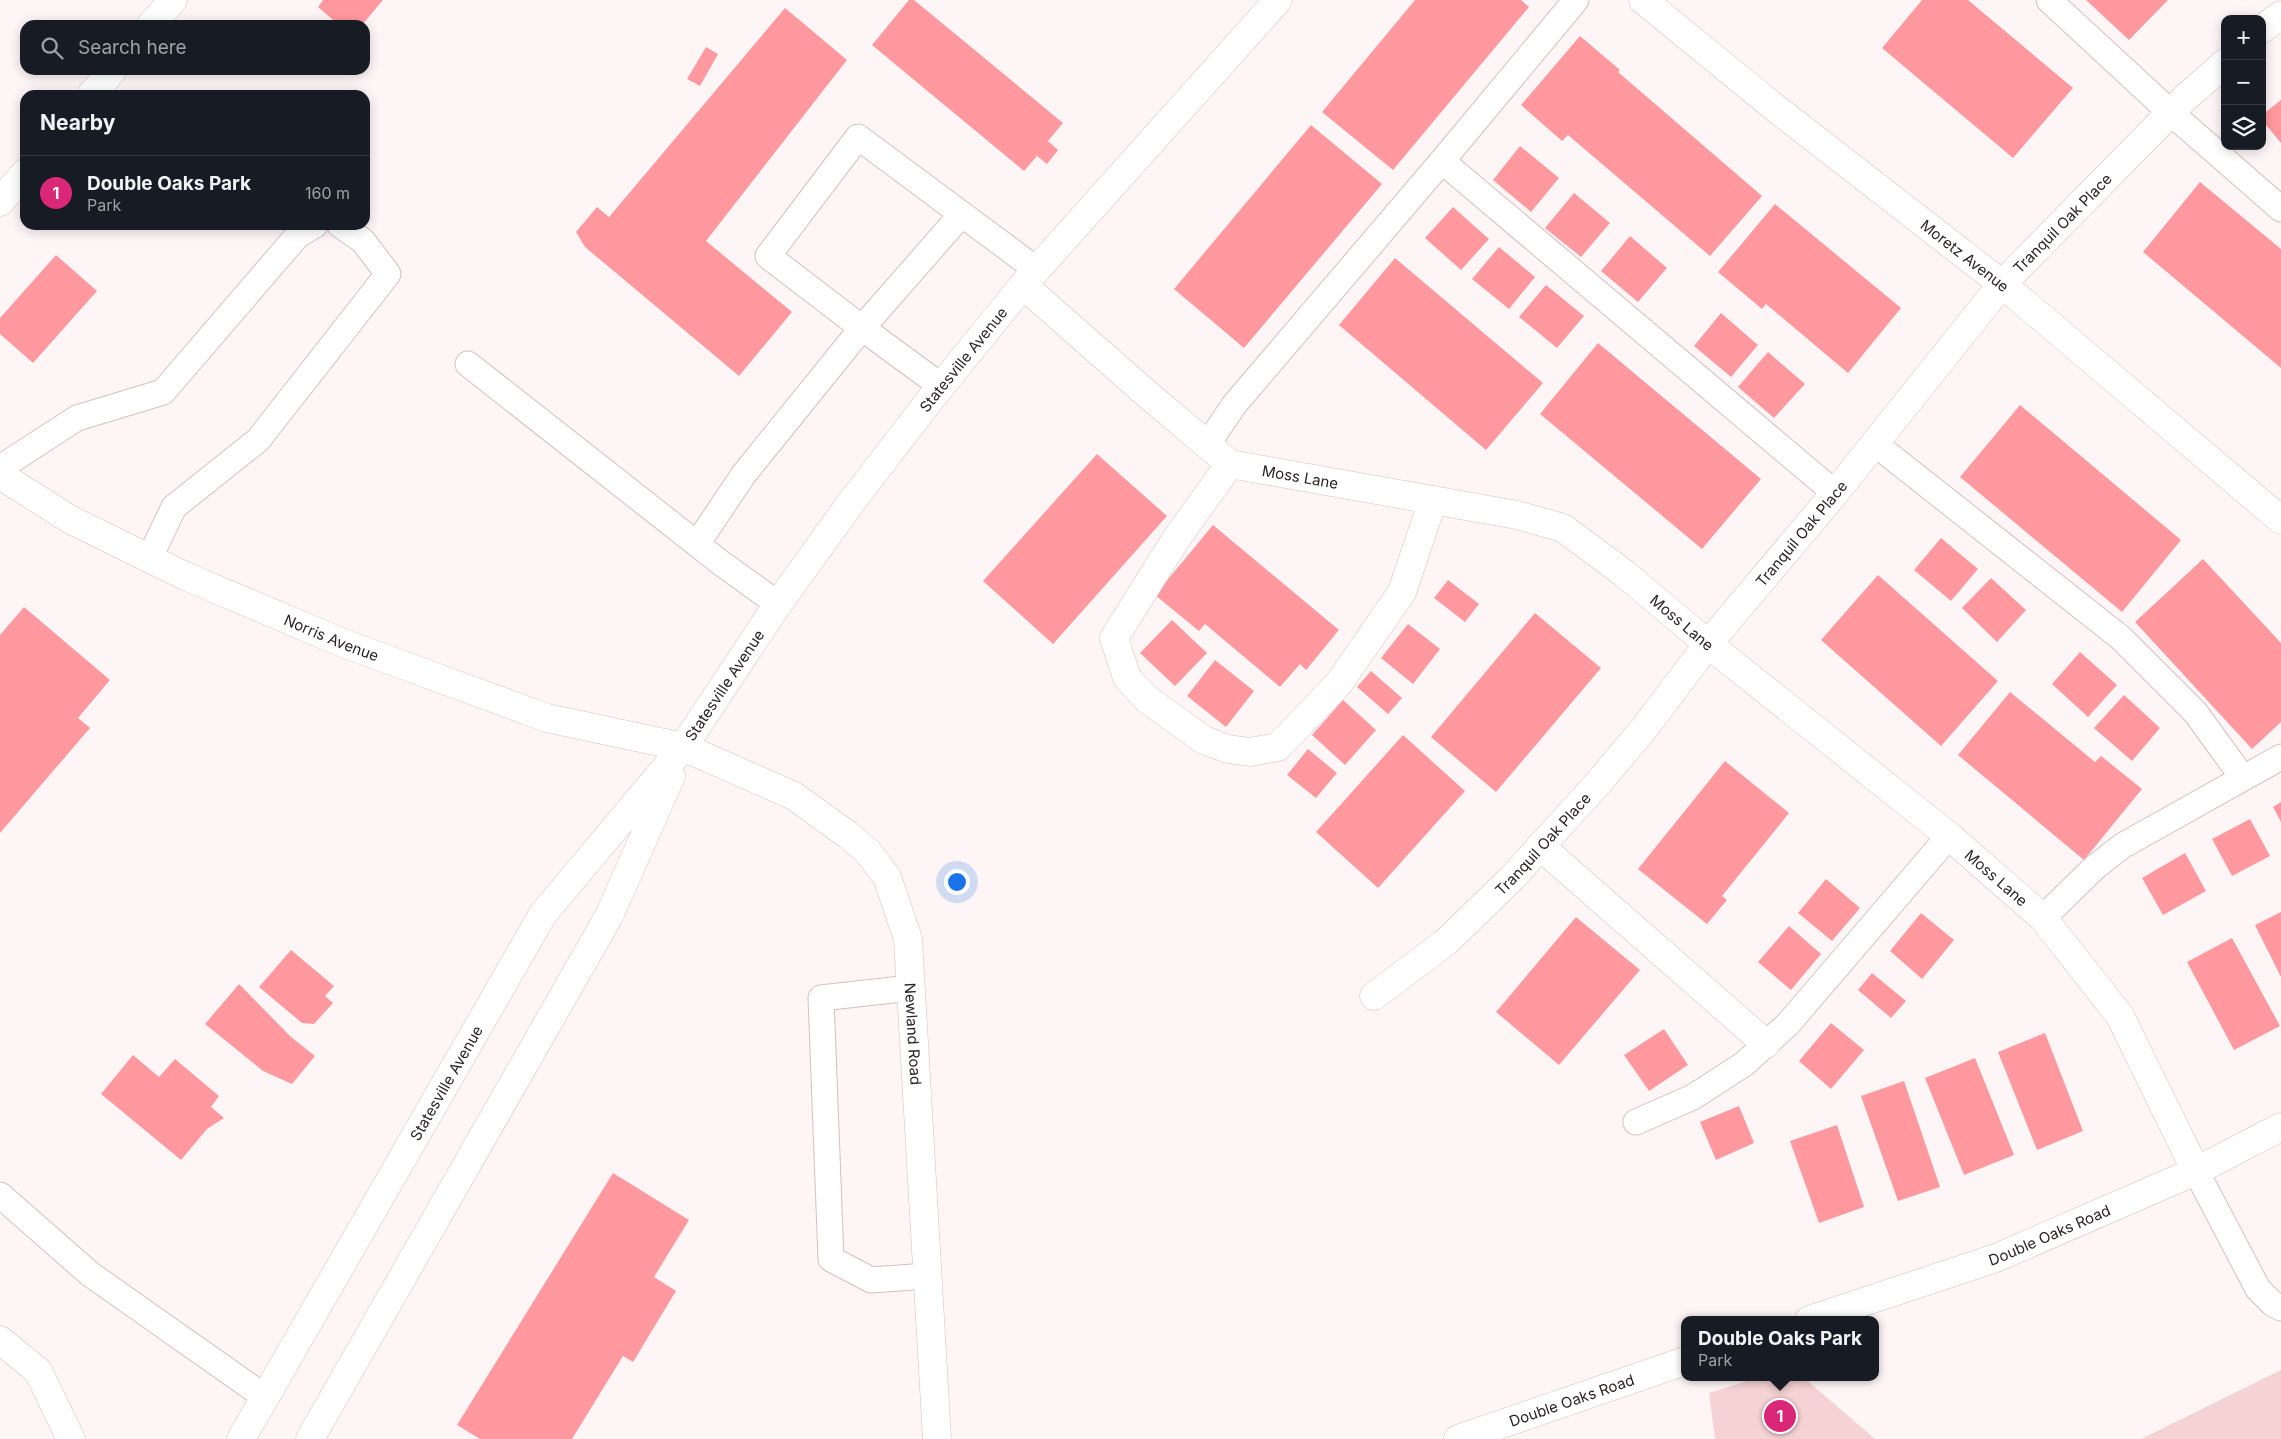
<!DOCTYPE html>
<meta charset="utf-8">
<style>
body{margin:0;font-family:Inter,sans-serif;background:#242831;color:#f1f3f6}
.controls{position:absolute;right:15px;top:15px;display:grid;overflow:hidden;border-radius:10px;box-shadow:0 2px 12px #0003}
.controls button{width:45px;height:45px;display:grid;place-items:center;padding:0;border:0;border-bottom:1px solid #363941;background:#171b24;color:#f1f3f6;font:25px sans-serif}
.you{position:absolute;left:956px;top:881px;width:18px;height:18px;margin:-12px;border:4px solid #fff;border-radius:50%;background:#1a73e8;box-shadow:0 0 0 8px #1a73e833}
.badge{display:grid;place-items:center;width:32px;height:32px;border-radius:50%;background:#db2777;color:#fff;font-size:16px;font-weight:700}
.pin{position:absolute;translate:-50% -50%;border:2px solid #fff;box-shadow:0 1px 5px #0006}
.popup{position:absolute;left:1681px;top:1316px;width:198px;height:65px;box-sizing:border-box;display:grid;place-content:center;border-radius:10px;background:#171b24;filter:drop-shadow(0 1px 4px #0005);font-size:16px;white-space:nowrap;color:#9ea1a6}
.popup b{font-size:19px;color:#f1f3f6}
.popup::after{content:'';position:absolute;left:50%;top:100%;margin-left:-10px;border:10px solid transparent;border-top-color:#171b24}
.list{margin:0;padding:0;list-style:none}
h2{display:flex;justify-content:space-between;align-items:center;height:65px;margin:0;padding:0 20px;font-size:21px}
h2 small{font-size:16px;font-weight:400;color:#9ea1a6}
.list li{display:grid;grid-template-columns:32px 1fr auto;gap:15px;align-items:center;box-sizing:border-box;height:75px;padding:0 20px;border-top:1px solid #363941}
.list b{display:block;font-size:19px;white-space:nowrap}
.list p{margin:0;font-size:16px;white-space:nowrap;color:#9ea1a6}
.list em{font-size:16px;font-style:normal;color:#9ea1a6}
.icon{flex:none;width:28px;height:28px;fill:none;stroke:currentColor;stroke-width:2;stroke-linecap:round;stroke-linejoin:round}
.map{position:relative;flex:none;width:2281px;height:1439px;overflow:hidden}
.search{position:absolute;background:#171b24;box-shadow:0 2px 12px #0003;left:20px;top:20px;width:350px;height:55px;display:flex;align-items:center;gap:12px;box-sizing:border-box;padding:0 18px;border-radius:15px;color:#9ea1a6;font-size:19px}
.panel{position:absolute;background:#171b24;box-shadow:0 2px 12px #0003;left:20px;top:90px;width:350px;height:140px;border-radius:15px}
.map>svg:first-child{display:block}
.green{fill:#f5d2d3}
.building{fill:#ff999f}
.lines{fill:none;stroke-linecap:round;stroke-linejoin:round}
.lane-casing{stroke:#d3c0c0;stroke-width:27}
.street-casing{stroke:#d3c0c0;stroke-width:29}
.secondary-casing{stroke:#d3c0c0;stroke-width:29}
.lane{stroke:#fff;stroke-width:25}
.street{stroke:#fff;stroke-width:28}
.secondary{stroke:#fff;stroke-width:28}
.labels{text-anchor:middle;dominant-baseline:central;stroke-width:4;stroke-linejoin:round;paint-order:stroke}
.street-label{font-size:15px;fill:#2b2424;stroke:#fff}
</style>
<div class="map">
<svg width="2281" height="1439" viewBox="0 0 2281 1439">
<rect width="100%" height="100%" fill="#fef6f6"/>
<!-- green -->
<path class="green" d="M2281,1370V1439H2141Z
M1760,1377H1803L1875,1439H1715L1709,1393Z"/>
<!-- building -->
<path class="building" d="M323,0H383L362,25H339L318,7Z
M909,0H914L1063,123L1048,141L1058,150L1047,164L1037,156L1024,171L872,45Z
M1415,0H1521L1529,7L1393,170L1322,112Z
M1922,0H1968L2073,88L2013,158L1882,48Z
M2086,0H2168L2129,40Z
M785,8L847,60L706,241L792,312L739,376L585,247L576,232L597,207L609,217Z
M1580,36L1620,70L1618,72L1762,196L1710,256L1568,135L1562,141L1521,105Z
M706,47L718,54L700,86L687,79Z
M2281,100V143L2262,120V115Z
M1311,125L1382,184L1244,348L1174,289Z
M1520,146L1559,178L1531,212L1493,180Z
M2200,182L2281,249V368L2143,252Z
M1574,193L1610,223L1581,257L1545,228Z
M1775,204L1901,308L1848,373L1766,304L1762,309L1718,272Z
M1453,207L1489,239L1461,270L1425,238Z
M1630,236L1667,268L1638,302L1601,271Z
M1499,247L1535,277L1509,309L1472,279Z
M56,255L97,291L33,363L0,334V318Z
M1395,258L1543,383L1486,450L1339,325Z
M1546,285L1584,316L1557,348L1519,317Z
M1721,313L1758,345L1731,377L1694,346Z
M1598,343L1761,479L1702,549L1540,414Z
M1768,352L1805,384L1774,418L1738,387Z
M2020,405L2181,540L2122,612L1960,477Z
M1097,454L1167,516L1053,644L983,581Z
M1213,525L1339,630L1306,670L1300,664L1280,687L1205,624L1199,631L1155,595Z
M1941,538L1978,569L1951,601L1914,570Z
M2203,559L2281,643V722L2252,749L2135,622Z
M1878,575L1998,681L1941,746L1821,640Z
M1991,578L2026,610L1997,642L1962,608Z
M1448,580L1479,604L1465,622L1434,598Z
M24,607L110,680L78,718L90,728L0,833V635Z
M1535,613L1601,668L1496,792L1431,737Z
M1172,620L1207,653L1175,686L1140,653Z
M1408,624L1440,649L1413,684L1381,658Z
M2080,652L2117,685L2088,717L2052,684Z
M1215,660L1254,691L1226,727L1187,696Z
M1371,671L1402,698L1388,714L1357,687Z
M2010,692L2095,762L2101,756L2142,789L2084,860L1958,755Z
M2124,695L2160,728L2132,761L2094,728Z
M1343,700L1376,730L1345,765L1312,735Z
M1403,735L1465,791L1378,888L1316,832Z
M1308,749L1337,773L1316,798L1287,775Z
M1725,761L1789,813L1722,896L1727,900L1707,924L1638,869Z
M2281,802V822L2273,807Z
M2250,819L2270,856L2232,876L2212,839Z
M2185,853L2206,891L2163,915L2142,878Z
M1826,879L1860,908L1832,941L1798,913Z
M2281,912V977L2255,925Z
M1921,913L1954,940L1922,979L1890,951Z
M1576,917L1640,970L1559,1065L1496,1012Z
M1789,926L1821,954L1791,990L1758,962Z
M2232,938L2280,1026L2234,1050L2187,962Z
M291,950L334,986L325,996L333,1003L314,1024L302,1023L259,987Z
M1872,973L1906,1001L1891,1018L1858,990Z
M239,984L291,1037L315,1056L292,1084L263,1071L205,1024Z
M1831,1023L1864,1050L1831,1089L1799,1061Z
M1664,1029L1688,1065L1649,1091L1624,1055Z
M2045,1033L2083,1131L2037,1150L1998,1052Z
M133,1055L159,1077L175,1059L219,1096L211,1107L224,1118L207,1129L181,1160L101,1094Z
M1975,1058L2014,1155L1964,1175L1925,1078Z
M1904,1081L1940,1187L1898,1201L1861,1096Z
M1739,1106L1754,1143L1716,1160L1700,1122Z
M1837,1125L1864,1207L1819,1223L1790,1141Z
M613,1173L689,1220L654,1277L676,1291L633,1362L623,1356L572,1439H480L457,1425Z"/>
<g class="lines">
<!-- lane casing -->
<g class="lane-casing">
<path id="lane" d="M2049,0L2171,113L2281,209
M1442,161L1835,493
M468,364L721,563L778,604
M941,386L862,328L961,215
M1874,443L2121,638L2195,712L2243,778
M1207,445L1234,405L1442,161L1576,0
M0,468L77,418L163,392L297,236L315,225
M697,544L744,474L862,328L768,256L858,137L1037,270
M149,559L174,507L258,440L388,274L363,241L340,225
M2043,918L2094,868L2122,846L2281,757
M911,988L821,998L831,1259L871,1280L927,1276
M1636,1122L1693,1097L1744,1064L1788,1024L1949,836
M2196,1171L2258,1289L2273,1304L2281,1308
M0,1195L90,1274L265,1397"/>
</g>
<!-- street casing -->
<g class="street-casing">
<g id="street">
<path id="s1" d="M1643,0L1774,107L2002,284L2281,520"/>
<path d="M151,25L173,0"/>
<path d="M2262,29L2281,15"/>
<path d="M91,95L113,70"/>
<path d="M0,202L25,173"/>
<path id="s2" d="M1023,285L1147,394L1230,464L1517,515L1563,528L1625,574L1708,644L1949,836L2043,918L2120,1016L2196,1171"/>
<path d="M1230,464L1176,539L1114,638L1127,678L1148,700L1204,740L1228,749L1250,752L1278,747L1339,683L1402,592L1433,500"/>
<path id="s3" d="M683,747L794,796L848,835L868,852L887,877L908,939L937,1439"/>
<path d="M1540,846L1766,1044"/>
<path id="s4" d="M1374,996L1446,942L1512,878L1600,781L1646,726L1708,644L1835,493L2002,284L2185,98L2225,63"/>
<path id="s5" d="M1809,1320L1996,1258L2196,1171L2281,1127"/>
<path d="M0,1340L38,1371L71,1439"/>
<path id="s6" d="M1458,1439L1685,1361"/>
</g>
</g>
<!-- secondary casing -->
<g class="secondary-casing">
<g id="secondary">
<path id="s7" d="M0,475L71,520L185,576L343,643L547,718L683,747"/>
<path id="s8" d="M241,1439L543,914L683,747L778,604L850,504L930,400L1023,285L1278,0"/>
<path d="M310,1439L609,916L671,776"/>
</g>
</g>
<!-- lane -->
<use href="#lane" class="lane"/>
<!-- street -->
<use href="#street" class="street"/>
<!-- secondary -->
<use href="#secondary" class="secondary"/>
</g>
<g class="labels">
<!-- street labels -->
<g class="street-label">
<text stroke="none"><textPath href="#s4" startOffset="1038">Tranquil Oak Place</textPath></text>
<text stroke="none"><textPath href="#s1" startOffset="411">Moretz Avenue</textPath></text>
<text stroke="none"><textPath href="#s8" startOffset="1302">Statesville Avenue</textPath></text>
<text stroke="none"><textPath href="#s2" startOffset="345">Moss Lane</textPath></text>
<text stroke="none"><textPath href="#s4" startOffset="632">Tranquil Oak Place</textPath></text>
<text stroke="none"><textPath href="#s2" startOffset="765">Moss Lane</textPath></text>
<text stroke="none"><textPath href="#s7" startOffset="370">Norris Avenue</textPath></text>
<text stroke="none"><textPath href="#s8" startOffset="898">Statesville Avenue</textPath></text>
<text stroke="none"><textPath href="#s4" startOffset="228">Tranquil Oak Place</textPath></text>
<text stroke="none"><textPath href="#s2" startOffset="1170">Moss Lane</textPath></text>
<text stroke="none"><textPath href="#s3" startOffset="406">Newland Road</textPath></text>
<text stroke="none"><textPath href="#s8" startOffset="411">Statesville Avenue</textPath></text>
<text stroke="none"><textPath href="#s5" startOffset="255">Double Oaks Road</textPath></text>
<text stroke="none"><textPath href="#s6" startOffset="120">Double Oaks Road</textPath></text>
</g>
</g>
</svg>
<div class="controls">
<button>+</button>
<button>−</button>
<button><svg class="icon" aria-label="layers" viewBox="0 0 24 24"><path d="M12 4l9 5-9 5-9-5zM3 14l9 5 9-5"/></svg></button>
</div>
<div class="you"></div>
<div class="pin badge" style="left:1780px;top:1416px">1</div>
<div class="popup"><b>Double Oaks Park</b>Park</div>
<div class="search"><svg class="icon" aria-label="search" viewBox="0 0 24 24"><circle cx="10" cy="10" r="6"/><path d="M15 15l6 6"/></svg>Search here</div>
<section class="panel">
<h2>Nearby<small></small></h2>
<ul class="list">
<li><span class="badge">1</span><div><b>Double Oaks Park</b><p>Park</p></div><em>160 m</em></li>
</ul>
</section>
</div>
